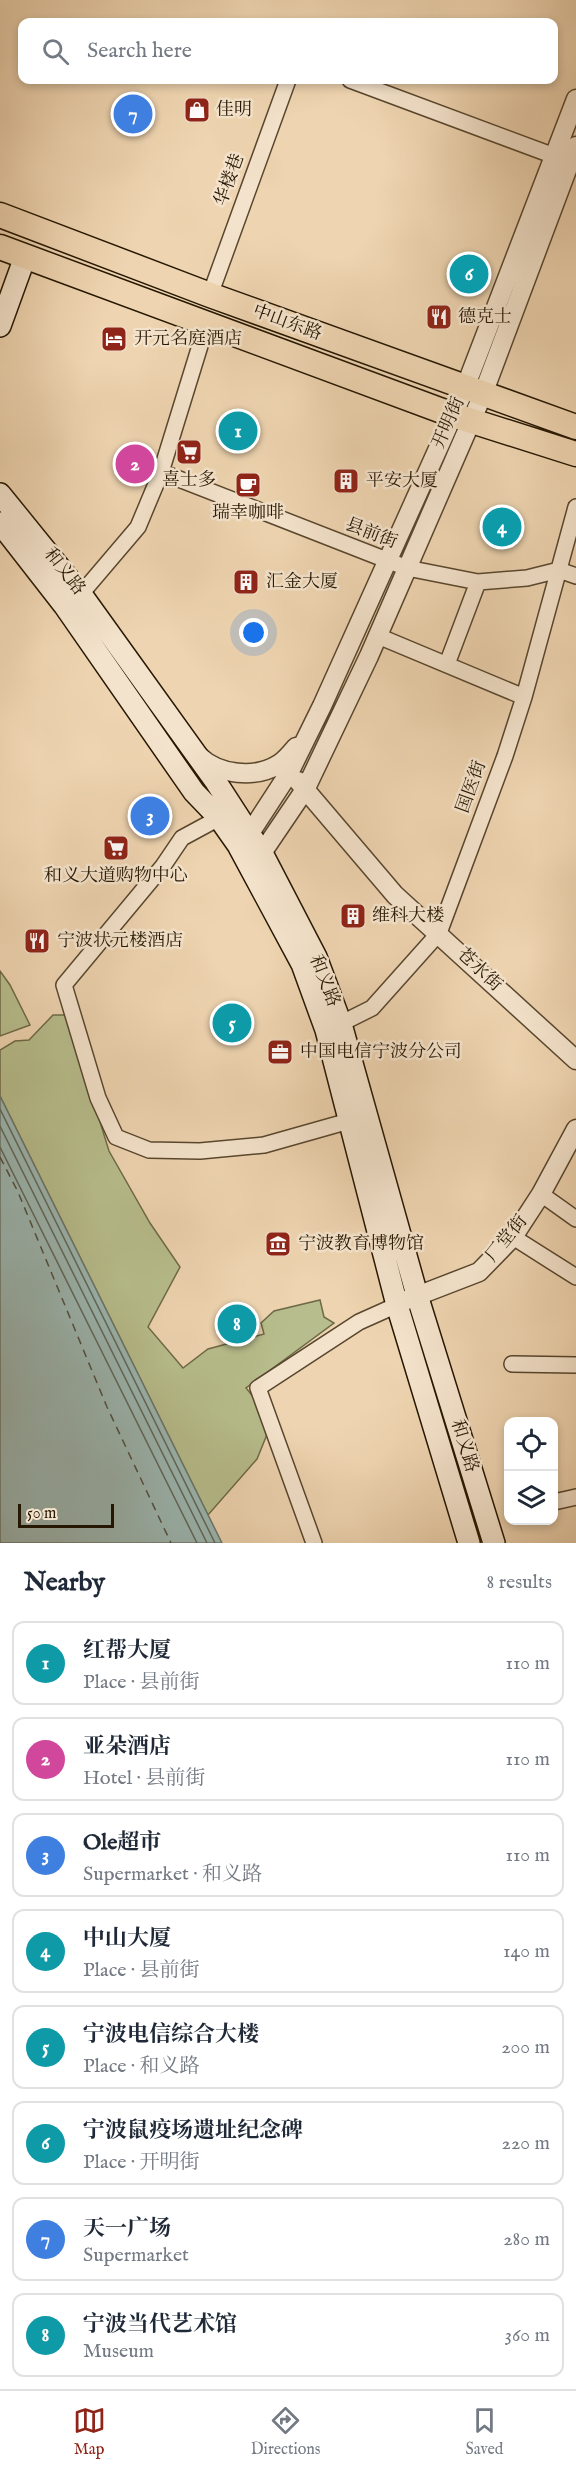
<!DOCTYPE html>
<meta charset="utf-8">
<style>
body{margin:0;font-family:"IM FELL English","Noto Serif SC",serif;background:#f6f6f7;color:#1f2937}
.controls{position:absolute;right:18px;bottom:18px;display:grid;overflow:hidden;border-radius:12px;box-shadow:0 3px 9px #0003}
.controls button{width:54px;height:54px;display:grid;place-items:center;padding:0;border:0;border-bottom:2px solid #e0e1e3;background:#fff;color:#1f2937;font:30px sans-serif}
.scale{position:absolute;left:18px;bottom:15px;width:96px;box-sizing:border-box;padding-left:6px;border:3px solid #261702;border-top:0;font-size:16px;line-height:21px;white-space:nowrap;color:#261702;-webkit-text-stroke:4px #f4e3cc;paint-order:stroke}
.you{position:absolute;left:254px;top:633px;width:21px;height:21px;margin:-15px;border:4px solid #fff;border-radius:50%;background:#1a73e8;box-shadow:0 0 0 9px #1a73e833}
.badge{display:grid;place-items:center;width:39px;height:39px;border-radius:50%;background:#8f2418;color:#fff;font-size:20px;font-weight:700}
.pin{position:absolute;translate:-50% -50%;border:3px solid #fff;box-shadow:0 2px 6px #0006}
.list{margin:0;padding:0;list-style:none}
h2{display:flex;justify-content:space-between;align-items:center;height:78px;margin:0;padding:0 24px;font-size:26px}
h2 small{font-size:20px;font-weight:400;color:#747a83}
.list li{display:grid;grid-template-columns:39px 1fr auto;gap:18px;align-items:center;box-sizing:border-box;height:84px;margin:0 12px 12px;padding:0 12px;border:2px solid #e0e1e3;border-radius:12px}
.list b{display:block;font-size:22px;white-space:nowrap}
.list p{margin:0;font-size:20px;white-space:nowrap;color:#747a83}
.list em{font-size:20px;font-style:normal;color:#747a83}
.icon{flex:none;width:33px;height:33px;fill:none;stroke:currentColor;stroke-width:2;stroke-linecap:round;stroke-linejoin:round}
.map{position:relative;flex:none;width:576px;height:1543px;overflow:hidden}
.search{position:absolute;background:#fff;box-shadow:0 3px 9px #0003;left:18px;right:18px;top:18px;height:66px;display:flex;align-items:center;gap:15px;box-sizing:border-box;padding:0 21px;border-radius:12px;color:#747a83;font-size:22px}
.sheet{height:846px;background:#fff}
nav{display:flex;justify-content:space-around;align-items:center;box-sizing:border-box;height:84px;border-top:2px solid #e0e1e3;background:#fff;font-size:16px;color:#747a83}
nav a{display:grid;justify-items:center;gap:3px}
nav .on{color:#8f2418}
.map>svg:first-child{display:block}
.green{fill:#b7bd8c;stroke:#6e6a47;stroke-width:1.5}
.water{fill:#9bb7b2;stroke:#6c776c;stroke-width:1.5}
.lines{fill:none;stroke-linecap:round;stroke-linejoin:round}
.shore{stroke:#60675a;stroke-width:1.5}
.ferry{stroke:#4f4f40;stroke-width:1.5;stroke-dasharray:8 6;stroke-linecap:butt}
.minor-casing{stroke:#58462e;stroke-width:18}
.tertiary-casing{stroke:#58462e;stroke-width:21}
.secondary-casing{stroke:#261702;stroke-width:24}
.primary-casing{stroke:#261702;stroke-width:27}
.minor{stroke:#f4e3cc;stroke-width:15}
.tertiary{stroke:#f4e3cc;stroke-width:18}
.secondary{stroke:#f4e3cc;stroke-width:21}
.primary{stroke:#eed4b0;stroke-width:24}
.labels{text-anchor:middle;dominant-baseline:central;stroke-width:5;stroke-linejoin:round;paint-order:stroke}
.poi-label{font-size:18px;fill:#261702;stroke:#f4e3cc;text-anchor:start}
.street-label{font-size:18px;fill:#261702;stroke:#f4e3cc}
</style>
<div class="map">
<svg width="576" height="1543" viewBox="0 0 576 1543">
<rect width="100%" height="100%" fill="#eed4b0"/>
<filter id="stains"><feTurbulence type="fractalNoise" baseFrequency=".00333" numOctaves="4"/><feColorMatrix values="0 0 0 0 .2 0 0 0 0 .09 0 0 0 0 .02 0 0 0 .5 -.17"/></filter>
<radialGradient id="worn" r=".72"><stop offset=".6" stop-color="#630" stop-opacity="0"/><stop offset="1" stop-color="#630" stop-opacity=".3"/></radialGradient>
<!-- green -->
<path class="green" d="M0,971L10,985L30,1025L0,1036Z
M53,1015H67L109,1151L150,1223L180,1267L148,1327L183,1368L208,1349L264,1334L261,1323L274,1311L320,1300L324,1317L334,1323L246,1388L264,1410L268,1432L257,1459L208,1515L0,1096V1050L15,1041L29,1040Z"/>
<!-- water -->
<path class="water" d="M0,1096L222,1543H0Z"/>
<g class="lines">
<!-- shore -->
<path class="shore" d="M0,1109L215,1543
M0,1126L207,1543
M0,1147L197,1543"/>
<!-- ferry -->
<path class="ferry" d="M0,1157L18,1192L107,1407L171,1543"/>
<!-- minor casing -->
<g class="minor-casing">
<path id="minor" d="M350,80L565,160
M210,295L288,80
M161,472L407,568L478,582L527,578L559,570L576,576
M81,594L138,527L161,472L207,323
M378,636L524,697
M447,664L478,582
M219,818L182,838L163,866L64,985L98,1098L116,1137L149,1150L200,1151L264,1145L349,1121
M332,1028L372,1008L439,933L505,756L524,697L576,507
M541,1194L576,1219
M513,1237L576,1277
M512,1364L576,1365
M554,1502L576,1497
M314,1543L258,1388L359,1322L397,1305"/>
</g>
<!-- tertiary casing -->
<g class="tertiary-casing">
<path id="tertiary" d="M199,756C219,775 255,779 279,764C285,760 291,753 296,747
M298,781L395,895L576,1060
M250,833L289,773L322,706L441,442L465,388L576,99
M262,853L306,788L369,656L483,394L576,146
M404,1301L479,1272L513,1237L541,1194L576,1129"/>
</g>
<!-- secondary casing -->
<g class="secondary-casing">
<path id="secondary" d="M0,326L25,257
M0,494L81,594L216,782L262,853L316,957L341,1024L417,1295L494,1543
M0,523L64,605L194,792L219,818L238,845L302,964L326,1030L397,1305L469,1543"/>
</g>
<!-- primary casing -->
<g class="primary-casing">
<path id="primary" d="M0,215L210,295L576,427
M0,247L453,415L576,454"/>
</g>
<!-- minor -->
<use href="#minor" class="minor"/>
<!-- tertiary -->
<use href="#tertiary" class="tertiary"/>
<!-- secondary -->
<use href="#secondary" class="secondary"/>
<!-- primary -->
<use href="#primary" class="primary"/>
</g>
<!-- icons -->
<defs>
<g id="shop-square" transform="scale(1.35)"><rect x="-9" y="-9" width="18" height="18" rx="4" fill="#8f2418" stroke="#f4e3cc"/><path d="M-5-2.5h2.3a2.7 3.5 0 0 1 5.4 0H5L5.5 6h-11ZM-1.5-2.5h3a1.5 2.3 0 0 0-3 0Z" fill="#fff"/></g>
<g id="restaurant-square" transform="scale(1.35)"><rect x="-9" y="-9" width="18" height="18" rx="4" fill="#8f2418" stroke="#f4e3cc"/><path d="M-5-6h1v4h1v-4h1v4h1v-4h1v5L-1.5 .5V6h-2V.5L-5-1ZM5-6V6H3V1.5H1.5Q1.5-4 5-6Z" fill="#fff"/></g>
<g id="hotel-square" transform="scale(1.35)"><rect x="-9" y="-9" width="18" height="18" rx="4" fill="#8f2418" stroke="#f4e3cc"/><path d="M-6-4.5h1.5V1H6V5H4.5V3h-9V5H-6ZM-4 0a1.8 1.8 0 1 1 3.6 0ZM.5 0V-2.5h3Q6-2.5 6 0Z" fill="#fff"/></g>
<g id="supermarket-square" transform="scale(1.35)"><rect x="-9" y="-9" width="18" height="18" rx="4" fill="#8f2418" stroke="#f4e3cc"/><path d="M-6-5.5h2.5l.6 2H6L4.5 2H-2.5L-4.4-4H-6ZM-1.5 3.2a1.3 1.3 0 1 0 .1 0ZM3 3.2a1.3 1.3 0 1 0 .1 0Z" fill="#fff"/></g>
<g id="building-square" transform="scale(1.35)"><rect x="-9" y="-9" width="18" height="18" rx="4" fill="#8f2418" stroke="#f4e3cc"/><path d="M-4-6H4V6H1V3H-1V6H-4ZM-2.5-4.3h1.7v1.8h-1.7ZM.8-4.3h1.7v1.8H.8ZM-2.5-1h1.7V.8h-1.7ZM.8-1h1.7V.8H.8Z" fill="#fff"/></g>
<g id="cafe-square" transform="scale(1.35)"><rect x="-9" y="-9" width="18" height="18" rx="4" fill="#8f2418" stroke="#f4e3cc"/><path d="M-5.5-4.5H6V0H3Q3 3.5 0 3.5H-2.5Q-5.5 3.5-5.5 0ZM3-3.2v2h1.7v-2ZM-6 4.5H4V6H-6Z" fill="#fff"/></g>
<g id="office-square" transform="scale(1.35)"><rect x="-9" y="-9" width="18" height="18" rx="4" fill="#8f2418" stroke="#f4e3cc"/><path d="M-6-3h4V-5.5h4V-3h4V5H-6ZM-1-4.5V-3h2v-1.5ZM-6 0V1H6V0Z" fill="#fff"/></g>
<g id="museum-square" transform="scale(1.35)"><rect x="-9" y="-9" width="18" height="18" rx="4" fill="#8f2418" stroke="#f4e3cc"/><path d="M0-6L6-3V-2H-6V-3ZM-5-1h2V3h-2ZM-1-1h2V3h-2ZM3-1h2V3H3ZM-6 4H6V6H-6Z" fill="#fff"/></g>
</defs>
<g fill-rule="evenodd">
<use href="#shop-square" x="197" y="110"/>
<use href="#restaurant-square" x="439" y="317"/>
<use href="#hotel-square" x="114" y="339"/>
<use href="#supermarket-square" x="189" y="452"/>
<use href="#building-square" x="346" y="481"/>
<use href="#cafe-square" x="248" y="485"/>
<use href="#building-square" x="246" y="582"/>
<use href="#supermarket-square" x="116" y="848"/>
<use href="#building-square" x="353" y="916"/>
<use href="#restaurant-square" x="37" y="941"/>
<use href="#office-square" x="280" y="1052"/>
<use href="#museum-square" x="278" y="1244"/>
</g>
<g class="labels">
<!-- poi labels -->
<g class="poi-label">
<text x="216" y="110">佳明</text>
<text x="458" y="317">德克士</text>
<text x="134" y="339">开元名庭酒店</text>
<text x="189" y="480" text-anchor="middle">喜士多</text>
<text x="366" y="481">平安大厦</text>
<text x="248" y="513" text-anchor="middle">瑞幸咖啡</text>
<text x="266" y="582">汇金大厦</text>
<text x="116" y="876" text-anchor="middle">和义大道购物中心</text>
<text x="372" y="916">维科大楼</text>
<text x="57" y="941">宁波状元楼酒店</text>
<text x="300" y="1052">中国电信宁波分公司</text>
<text x="298" y="1244">宁波教育博物馆</text>
</g>
<!-- street labels -->
<g class="street-label">
<text transform="translate(230 180) rotate(-70)">华楼巷</text>
<text transform="translate(287 323) rotate(20)">中山东路</text>
<text transform="translate(449 423) rotate(-66)">开明街</text>
<text transform="translate(371 534) rotate(21)">县前街</text>
<text transform="translate(64 572) rotate(52)">和义路</text>
<text transform="translate(472 787) rotate(-70)">国医街</text>
<text transform="translate(479 970) rotate(43)">苍水街</text>
<text transform="translate(324 981) rotate(69)">和义路</text>
<text transform="translate(507 1239) rotate(-51)">厂堂街</text>
<text transform="translate(464 1446) rotate(73)">和义路</text>
</g>
</g>
<rect width="100%" height="100%" filter="url(#stains)"/>
<rect width="100%" height="100%" fill="url(#worn)"/>
</svg>
<div class="controls">
<button><svg class="icon" aria-label="locate" viewBox="0 0 24 24"><circle cx="12" cy="12" r="6"/><path d="M12 2v4M12 18v4M2 12h4M18 12h4"/></svg></button>
<button><svg class="icon" aria-label="layers" viewBox="0 0 24 24"><path d="M12 4l9 5-9 5-9-5zM3 14l9 5 9-5"/></svg></button>
</div>
<div class="scale">50 m</div>
<div class="you"></div>
<div class="pin badge" style="left:238px;top:431px;background:#0f9aa8">1</div>
<div class="pin badge" style="left:135px;top:464px;background:#d1479c">2</div>
<div class="pin badge" style="left:150px;top:816px;background:#3f7fe0">3</div>
<div class="pin badge" style="left:502px;top:527px;background:#0f9aa8">4</div>
<div class="pin badge" style="left:232px;top:1023px;background:#0f9aa8">5</div>
<div class="pin badge" style="left:469px;top:274px;background:#0f9aa8">6</div>
<div class="pin badge" style="left:133px;top:114px;background:#3f7fe0">7</div>
<div class="pin badge" style="left:237px;top:1324px;background:#0f9aa8">8</div>
<div class="search"><svg class="icon" aria-label="search" viewBox="0 0 24 24"><circle cx="10" cy="10" r="6"/><path d="M15 15l6 6"/></svg>Search here</div>
</div>
<section class="sheet">
<h2>Nearby<small>8 results</small></h2>
<ul class="list">
<li><span class="badge" style="background:#0f9aa8">1</span><div><b>红帮大厦</b><p>Place · 县前街</p></div><em>110 m</em></li>
<li><span class="badge" style="background:#d1479c">2</span><div><b>亚朵酒店</b><p>Hotel · 县前街</p></div><em>110 m</em></li>
<li><span class="badge" style="background:#3f7fe0">3</span><div><b>Ole超市</b><p>Supermarket · 和义路</p></div><em>110 m</em></li>
<li><span class="badge" style="background:#0f9aa8">4</span><div><b>中山大厦</b><p>Place · 县前街</p></div><em>140 m</em></li>
<li><span class="badge" style="background:#0f9aa8">5</span><div><b>宁波电信综合大楼</b><p>Place · 和义路</p></div><em>200 m</em></li>
<li><span class="badge" style="background:#0f9aa8">6</span><div><b>宁波鼠疫场遗址纪念碑</b><p>Place · 开明街</p></div><em>220 m</em></li>
<li><span class="badge" style="background:#3f7fe0">7</span><div><b>天一广场</b><p>Supermarket</p></div><em>280 m</em></li>
<li><span class="badge" style="background:#0f9aa8">8</span><div><b>宁波当代艺术馆</b><p>Museum</p></div><em>360 m</em></li>
</ul>
</section>
<nav>
<a class="on"><svg class="icon" aria-label="map" viewBox="0 0 24 24"><path d="M3 6l6-2 6 2 6-2v14l-6 2-6-2-6 2zM9 4v14M15 6v14"/></svg>Map</a>
<a><svg class="icon" aria-label="directions" viewBox="0 0 24 24"><path d="M12 3l9 9-9 9-9-9zM9 14v-3h6M13 9l2 2-2 2"/></svg>Directions</a>
<a><svg class="icon" aria-label="saved" viewBox="0 0 24 24"><path d="M7 4h10v16l-5-4-5 4z"/></svg>Saved</a>
</nav>
